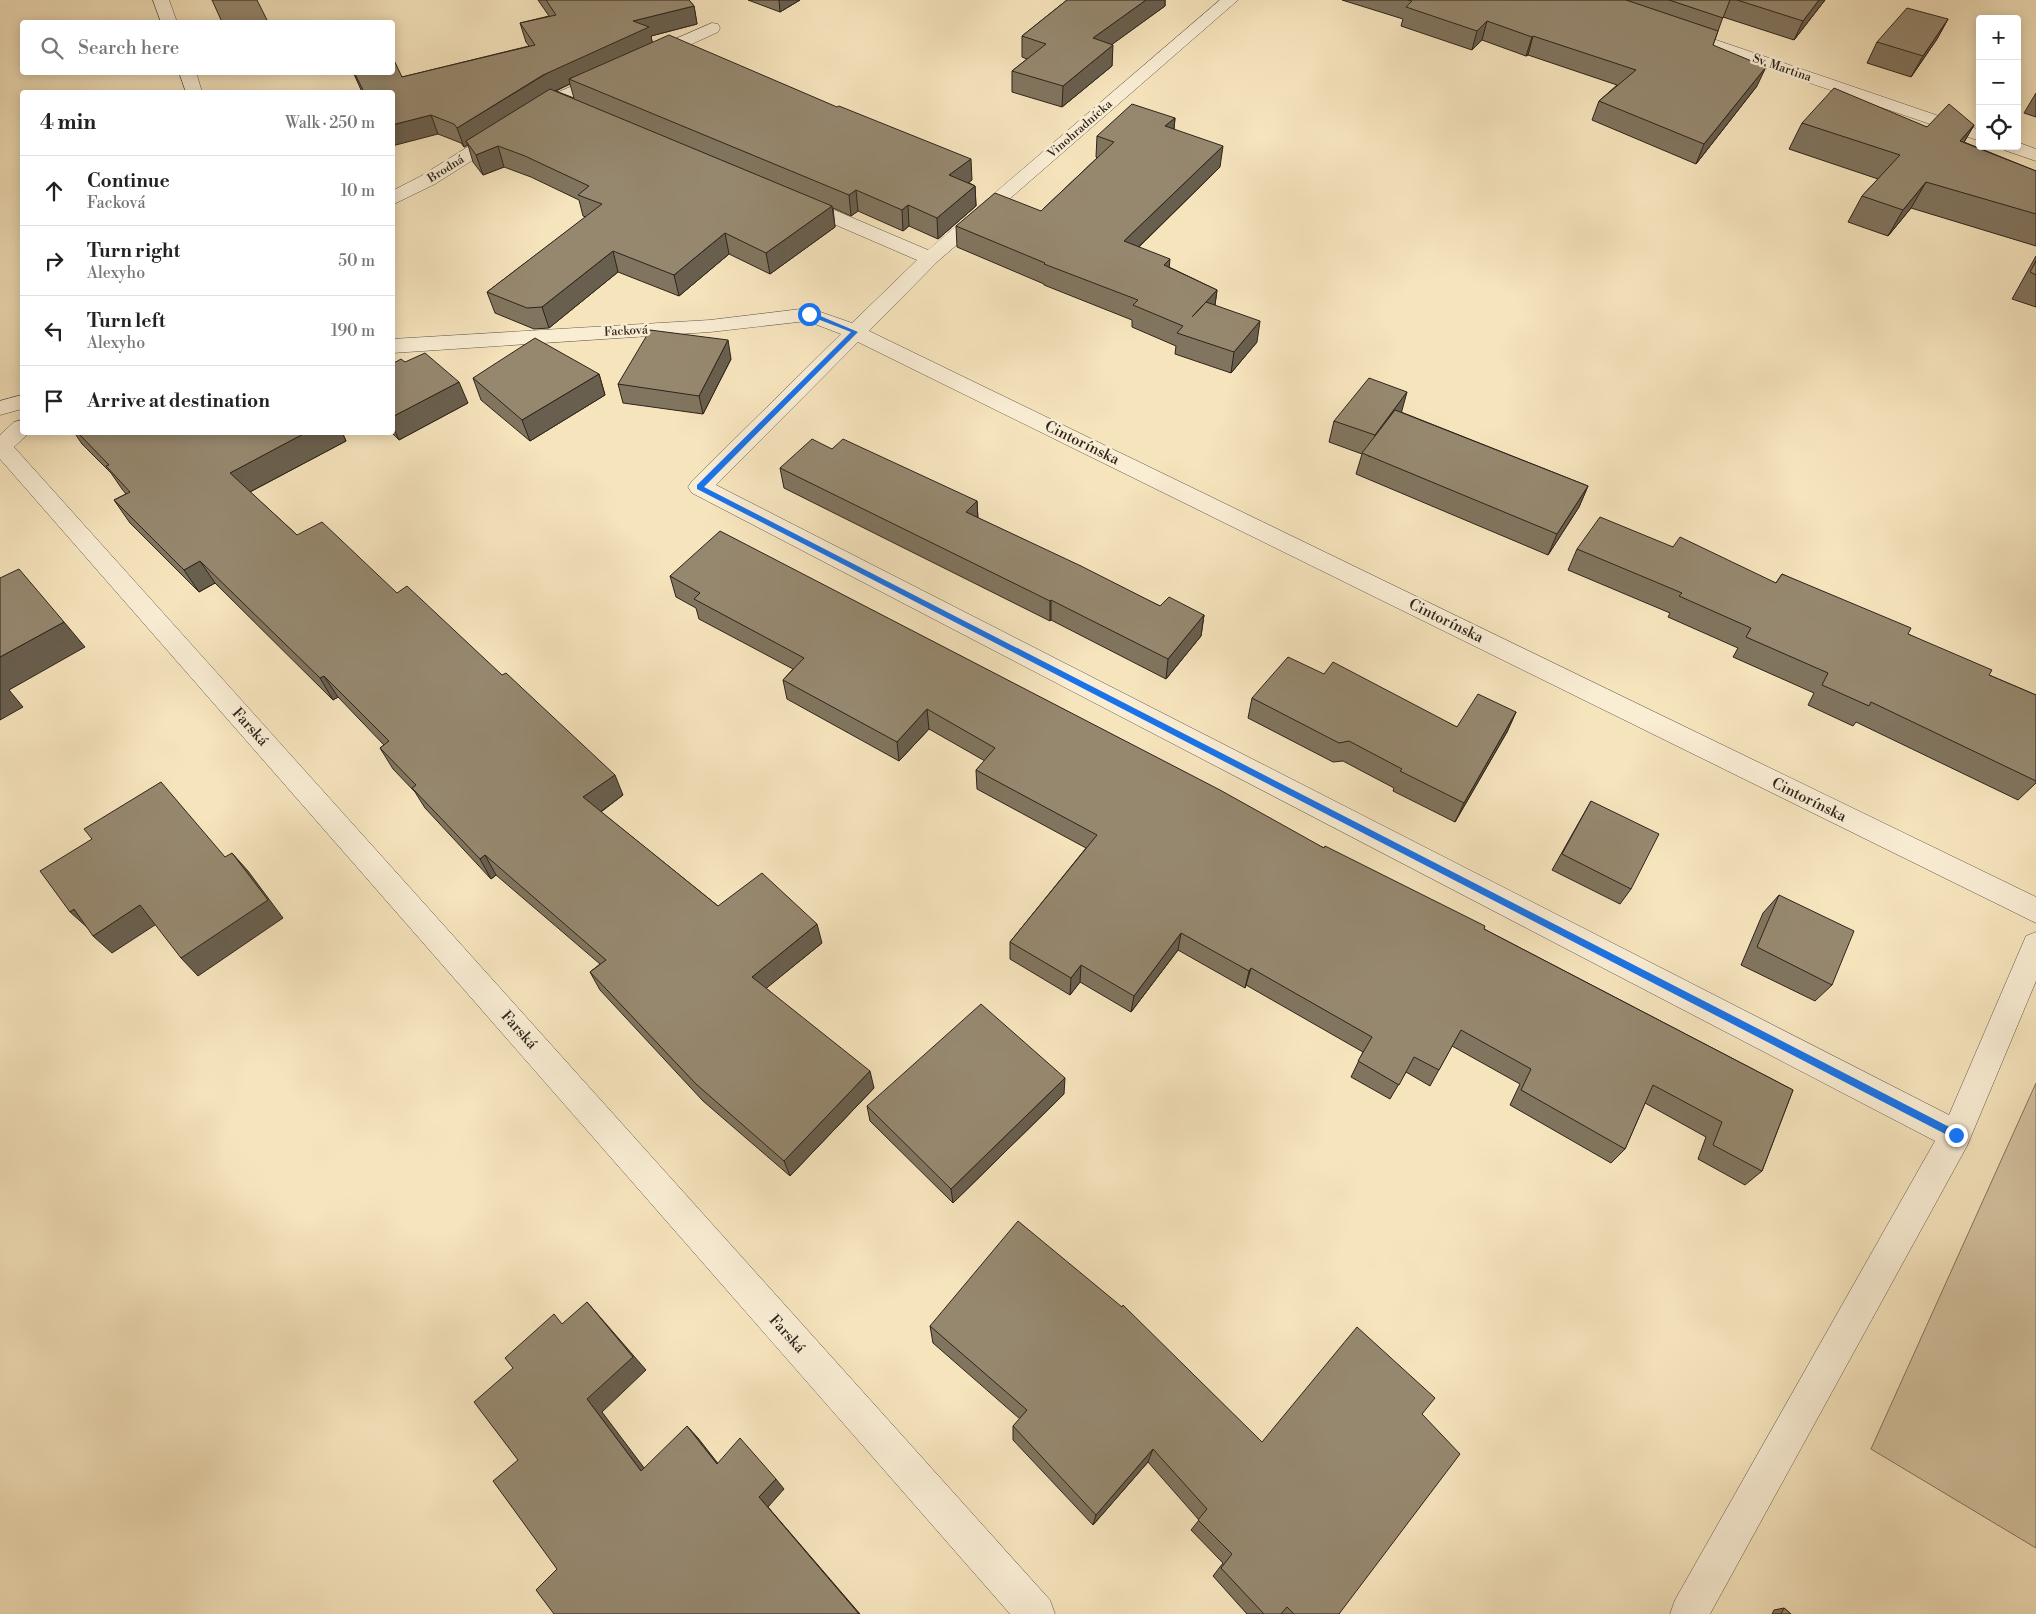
<!DOCTYPE html>
<meta charset="utf-8">
<style>
body{margin:0;font-family:"Libre Bodoni",serif;background:#f6f6f6;color:#222}
.controls{position:absolute;right:15px;top:15px;display:grid;overflow:hidden;border-radius:5px;box-shadow:0 2px 12px #0003}
.controls button{width:45px;height:45px;display:grid;place-items:center;padding:0;border:0;border-bottom:1px solid #e0e0e0;background:#fff;color:#222;font:25px sans-serif}
.stop{position:absolute;width:15px;height:15px;margin:-11px;border:4px solid #1a73e8;border-radius:50%;background:#fff}
.stop.end{background:#1a73e8;border-color:#fff;box-shadow:0 1px 5px #0008}
.list{margin:0;padding:0;list-style:none}
h2{display:flex;justify-content:space-between;align-items:center;height:65px;margin:0;padding:0 20px;font-size:21px}
h2 small{font-size:16px;font-weight:400;color:#767676}
.list li{display:grid;grid-template-columns:32px 1fr auto;gap:15px;align-items:center;box-sizing:border-box;height:70px;padding:0 20px;border-top:1px solid #e0e0e0}
.list b{display:block;font-size:19px;white-space:nowrap}
.list p{margin:0;font-size:16px;white-space:nowrap;color:#767676}
.list em{font-size:16px;font-style:normal;color:#767676}
.icon{flex:none;width:28px;height:28px;fill:none;stroke:currentColor;stroke-width:2;stroke-linecap:round;stroke-linejoin:round}
.map{position:relative;flex:none;width:2036px;height:1614px;overflow:hidden}
.search{position:absolute;background:#fff;box-shadow:0 2px 12px #0003;left:20px;top:20px;width:375px;height:55px;display:flex;align-items:center;gap:12px;box-sizing:border-box;padding:0 18px;border-radius:5px;color:#767676;font-size:19px}
.panel{position:absolute;background:#fff;box-shadow:0 2px 12px #0003;left:20px;top:90px;width:375px;height:345px;border-radius:5px}
.map>svg:first-child{display:block}
.green{fill:#d4c3a1;stroke:#80745e}
.lines{fill:none;stroke-linecap:round;stroke-linejoin:round}
.minor-casing{stroke:#5f5444;stroke-width:1}
.minor{fill:#f9edd4;fill-rule:evenodd}
.wall{fill:#81755f;stroke:#2d241b;fill-rule:evenodd}
.shaded-wall{fill:#695f4e;stroke:#2d241b}
.building{fill:#96886f;stroke:#2d241b}
.route{fill:#1a73e8}
.labels{text-anchor:middle;dominant-baseline:central;stroke-width:5;stroke-linejoin:round;paint-order:stroke}
.far-street-label{font-size:12px;fill:#2d241b;stroke:#f9edd4}
.street-label{font-size:15px;fill:#2d241b;stroke:#f9edd4}
</style>
<div class="map">
<svg width="2036" height="1614" viewBox="0 0 2036 1614">
<rect width="100%" height="100%" fill="#f6e4bd"/>
<filter id="stains"><feTurbulence type="fractalNoise" baseFrequency=".004" numOctaves="4"/><feColorMatrix values="0 0 0 0 .2 0 0 0 0 .09 0 0 0 0 .02 0 0 0 .5 -.17"/></filter>
<radialGradient id="worn" r=".72"><stop offset=".6" stop-color="#630" stop-opacity="0"/><stop offset="1" stop-color="#630" stop-opacity=".3"/></radialGradient>
<!-- green -->
<path class="green" d="M2036,1083V1548L1871,1449Z"/>
<g class="lines">
<!-- minor casing -->
<g class="minor-casing">
<path id="minor" d="M153,0H169L177,22H161Z
M1220,0H1238L937,262L869,331L2036,897V923L858,342L716,485L1949,1115L2026,936L2036,932V981L1967,1146L1710,1614H1670L1675,1600L1935,1141L692,493L688,487L692,481L841,334L807,321L710,332L392,353V339L710,320L809,308L852,323L917,260L792,206L789,202L792,198L799,196L806,198L928,250Z
M712,23L718,24L720,28L718,32L655,61H643L640,57L643,53Z
M1678,27L1980,130V141L1672,36L1670,32L1672,28Z
M179,72H196L202,92H186Z
M605,72L611,73L614,77L611,81L561,104L435,184L392,205V191L421,176L549,96Z
M2017,142L2036,149V161L2004,150L2001,146H2017Z
M22,395V409L0,415V401Z
M22,420V432H30L14,447L1050,1600L1055,1614H1010L0,459V435L14,422Z"/>
</g>
<!-- minor -->
<use href="#minor" class="minor"/>
</g>
<!-- wall -->
<path class="wall" d="M538,0H689L694,6L697,24L651,36L652,42L972,180L968,182L975,186L976,206L938,239L909,226L903,231L858,211L851,216L833,208L835,227L770,274L729,254L679,296L618,272L549,328L534,329L495,313L487,292L586,217L583,216L579,200L531,177L504,167L483,175L473,162L468,145L464,147L461,143L438,134L392,92H362L353,72H392L402,77L529,46L526,42L520,23L549,16ZM570,84L574,98L556,91Z
M748,0H800L780,12Z
M1067,0H1165V6L1112,44V66L1062,107L1012,92V71L1027,59L1022,57V36Z
M1342,0H1825L1794,40L1723,17L1713,45L1757,86L1696,164L1592,120L1599,101L1617,85L1528,55L1526,56L1482,40L1472,50L1401,26L1403,19Z
M1948,19L1937,39L1911,77L1867,63L1877,42Z
M2036,93V117L2024,113Z
M1175,118L1174,129L1220,167L1139,247L1169,267L1217,290L1215,305L1257,342L1231,373L1175,354L1176,346L1132,327V320L1044,285V284L957,247L956,226L1041,211L1097,158L1096,157L1097,136Z
M1802,123L1927,127L1974,125L1964,142L2036,171V246L1911,208L1888,236L1848,222L1862,196L1878,179L1789,149Z
M2036,256V307L2012,299Z
M731,359L703,414L623,403L618,384Z
M405,362L468,403L399,440L391,432H392V364Z
M599,374L605,395L530,441L481,400L473,378Z
M1401,412L1588,486L1579,507L1548,555L1356,474L1362,454L1329,442L1334,421Z
M74,432H342L346,441L250,492L297,535L397,593L623,795L601,812L718,906L822,943L766,988L874,1088L790,1176L703,1101L600,990L590,972L600,964L496,875L491,879L425,808L415,792L393,769L380,748L384,745L338,697L333,700L215,583L199,592L130,523L114,500L126,494L122,489L111,473L82,444Z
M832,449L977,501L978,518L1160,606L1204,615L1201,636L1166,679L1051,620L1050,621L784,488L780,468Z
M1673,547L1776,583L1782,574L1908,634L1989,675L2036,695V783L2018,800L1856,722L1853,726L1808,705L1814,693L1733,657L1738,648L1668,617L1670,613L1568,570L1577,549Z
M670,576L1324,848L1484,929L1793,1090L1762,1171L1745,1185L1698,1159L1706,1137L1645,1103L1625,1149L1611,1163L1510,1105L1520,1084L1452,1046L1430,1086L1406,1072L1390,1099L1351,1077L1363,1052L1246,985L1245,988L1178,950L1131,1012L1080,982L1070,995L1010,959V942L1086,848L977,789L976,770L985,761L929,729L899,761L787,699L783,680L793,669L699,619L696,608L676,597Z
M1324,674L1457,727L1516,712L1507,732L1455,822L1393,791L1394,788L1343,761L1333,762L1248,718L1252,698Z
M1591,801L1631,889L1620,904L1552,870Z
M1779,895L1832,985L1815,1001L1741,965L1763,913Z
M1064,1094L953,1203L870,1121L867,1106Z
M930,1326L1262,1442L1422,1414L1339,1614H1247L1213,1576L1223,1563L1191,1530L1199,1520L1148,1462L1093,1525L1013,1440V1426L1020,1419L933,1343Z
M1784,1608L1791,1614H1772L1774,1610Z"/>
<!-- shaded-wall -->
<path class="shaded-wall" d="M779,0H800L780,12Z
M1146,0H1165V6L1092,59L1093,38Z
M1819,0H1825L1794,40L1803,21Z
M694,6L697,24L651,36L653,46L569,79L570,84L548,94L466,141L468,145L464,147L457,128L633,21Z
M1948,19L1937,39L1911,77L1923,56Z
M1487,21L1482,40L1472,50L1477,31Z
M1533,36L1528,55L1526,56L1532,37Z
M1113,45L1112,66L1062,107L1063,86Z
M1766,67L1757,86L1696,164L1704,144Z
M431,115L438,134L392,146V125Z
M1175,118L1173,138L1165,126Z
M1974,125L1959,151L1960,141Z
M498,146L504,167L483,175L476,155Z
M1223,146L1220,167L1123,262L1124,241Z
M971,159L972,180L950,196L949,175Z
M1926,182L1911,208L1888,236L1903,210Z
M975,186L976,206L938,239L937,218Z
M856,190L858,211L851,216L849,195Z
M908,205L909,226L903,231L902,210Z
M832,206L835,227L770,274L766,253Z
M725,233L729,254L679,296L674,275Z
M613,251L618,272L549,328L542,307Z
M1170,259L1168,280L1164,265Z
M1217,290L1214,312L1192,317Z
M1260,321L1257,342L1231,373L1234,352Z
M728,340L731,359L703,414L699,396Z
M599,374L605,395L530,441L522,420Z
M459,382L468,403L399,440L392,425V417Z
M1407,392L1401,414L1369,457L1375,435Z
M307,432H342L346,441L244,495L230,473Z
M1588,486L1579,507L1548,555L1557,534Z
M977,501L978,522L966,512Z
M200,561L215,583L199,592L184,570Z
M1051,600V620L1050,621V601Z
M1204,615L1201,636L1166,679L1168,659Z
M64,622L85,647L9,690L23,707L0,720V657Z
M324,676L338,697L333,700L320,678Z
M927,709L929,729L899,761L897,742Z
M1516,712L1507,732L1455,822L1464,803Z
M615,775L623,795L592,818L583,797Z
M232,853L248,871L283,918L198,976L181,958Z
M485,855L496,875L491,879L480,859Z
M140,905L158,923L112,953L93,936Z
M74,909L89,929L70,912Z
M817,924L822,943L758,995L752,977Z
M1181,933L1178,950L1131,1012L1134,996Z
M1081,965L1080,982L1070,995L1071,978Z
M1251,968L1246,985L1245,988L1249,971Z
M870,1071L874,1088L790,1176L784,1161Z
M1065,1078L1064,1094L953,1203L951,1189Z
M587,1302L646,1370L602,1412L654,1481L641,1471L587,1399Z
M687,1426L698,1438L727,1475L717,1464Z
M1153,1449L1148,1462L1093,1525L1096,1515Z
M776,1479L784,1489L768,1507L860,1614H859L759,1497Z"/>
<!-- building -->
<path class="building" d="M212,0H257L268,22H222Z
M546,0H689L694,6L633,21L649,27L543,75L457,128L454,124L431,115L392,125V92H364L354,72H392V56L402,77L535,45L520,23L556,15Z
M1067,0H1146L1093,38L1113,45L1063,86L1012,71L1046,44L1022,36Z
M1408,0H1626L1718,31L1713,45L1766,67L1704,144L1599,101L1636,70L1533,36L1532,37L1487,21L1477,31L1406,7L1412,1Z
M1669,0H1730L1723,18Z
M1737,0H1819L1803,21Z
M1907,8L1948,19L1923,56L1877,42Z
M669,35L837,107L839,106L971,159L949,175L975,186L937,218L908,205L902,210L856,190L849,195L569,79Z
M1834,88L1927,127L1949,104L1974,125L1960,141L2036,171V214L1926,182L1903,210L1862,196L1900,155L1802,123Z
M550,89L832,206L766,253L725,233L674,275L613,251L542,307L527,308L487,292L602,204L578,195L589,186L525,156L498,146L476,155L466,141Z
M1132,104L1175,118L1165,126L1223,146L1124,241L1170,259L1164,265L1217,290L1192,317L1206,302L1260,321L1234,352L1177,333L1183,326L1133,305L1138,300L1044,264L1045,263L956,226L995,193L1041,211L1114,142L1097,136Z
M2036,261V275L2030,272Z
M650,330L728,340L699,396L618,384Z
M535,338L599,374L522,420L473,378Z
M425,353L459,382L392,417V364L401,359L405,362Z
M1369,378L1407,392L1375,435L1334,421Z
M1395,410L1588,486L1557,534L1362,453Z
M77,432H307L230,473L297,535L322,522L397,593L407,586L502,675L506,673L615,775L583,797L718,906L762,873L817,924L752,977L870,1071L784,1161L696,1084L590,972L606,960L485,855L480,859L412,788L416,785L380,748L389,741L324,676L320,678L200,561L184,570L114,500L130,492L106,466L109,465Z
M812,439L832,449L843,439L977,501L966,512L1081,566L1160,606L1169,597L1204,615L1168,659L1051,600L1050,601L780,468Z
M1600,517L1673,547L1680,537L1776,583L1782,574L1911,628L1908,634L1992,670L1989,675L2036,695V781L1871,702L1869,706L1822,685L1828,673L1746,637L1751,628L1679,596L1682,593L1577,549Z
M720,531L1220,790L1324,848L1325,846L1485,926L1484,929L1793,1090L1762,1171L1713,1145L1722,1122L1653,1085L1625,1149L1521,1090L1531,1069L1461,1030L1439,1070L1414,1057L1399,1085L1358,1061L1372,1037L1251,968L1249,971L1181,933L1134,996L1081,965L1071,978L1010,942L1097,835L976,770L995,748L927,709L897,742L783,680L804,658L694,599L700,593L670,576Z
M19,569L64,622L0,657V578Z
M1288,657L1324,674L1333,662L1457,727L1478,694L1516,712L1464,803L1400,771L1402,769L1349,741L1339,743L1252,698Z
M161,782L225,857L232,853L268,900L181,958L140,905L93,936L74,909L70,912L40,871L92,839L84,829Z
M1591,801L1659,834L1631,889L1562,854Z
M1779,895L1854,931L1832,985L1757,947Z
M981,1004L1065,1078L951,1189L867,1106Z
M1018,1221L1122,1307L1123,1305L1262,1442L1357,1327L1435,1398L1422,1414L1460,1454L1339,1614H1294L1287,1607L1281,1614H1264L1221,1568L1232,1554L1198,1520L1207,1509L1153,1449L1096,1515L1013,1426L1027,1410L930,1326Z
M587,1302L633,1357L587,1399L641,1471L687,1426L717,1464L740,1438L776,1479L759,1497L859,1614H554L536,1590L557,1569L493,1481L518,1460L474,1402L513,1368L505,1358L554,1314L562,1324Z
M1784,1608L1791,1614H1781Z"/>
<!-- route -->
<path class="route" d="M807,312H811L858,332L704,487L1959,1132V1138H1953L697,489V485L851,332L807,315Z"/>
<g class="labels">
<!-- far-street labels -->
<g class="far-street-label">
<text transform="translate(1782 68) rotate(19)">Sv. Martina</text>
<text transform="translate(1080 129) rotate(-41)">Vinohradnícka</text>
<text transform="translate(446 169) rotate(-32)">Brodná</text>
<text transform="translate(626 331) rotate(-3)">Facková</text>
</g>
<!-- street labels -->
<g class="street-label">
<text transform="translate(1082 443) rotate(26)">Cintorínska</text>
<text transform="translate(1446 621) rotate(26)">Cintorínska</text>
<text transform="translate(250 727) rotate(48)">Farská</text>
<text transform="translate(1809 800) rotate(26)">Cintorínska</text>
<text transform="translate(519 1030) rotate(48)">Farská</text>
<text transform="translate(787 1334) rotate(48)">Farská</text>
</g>
</g>
<rect width="100%" height="100%" filter="url(#stains)"/>
<rect width="100%" height="100%" fill="url(#worn)"/>
</svg>
<div class="controls">
<button>+</button>
<button>−</button>
<button><svg class="icon" aria-label="locate" viewBox="0 0 24 24"><circle cx="12" cy="12" r="6"/><path d="M12 2v4M12 18v4M2 12h4M18 12h4"/></svg></button>
</div>
<div class="stop" style="left:809px;top:314px"></div>
<div class="stop end" style="left:1956px;top:1135px"></div>
<div class="search"><svg class="icon" aria-label="search" viewBox="0 0 24 24"><circle cx="10" cy="10" r="6"/><path d="M15 15l6 6"/></svg>Search here</div>
<section class="panel">
<h2>4 min<small>Walk · 250 m</small></h2>
<ul class="list">
<li><svg class="icon" aria-label="ahead" viewBox="0 0 24 24"><path d="M12 20V5M6 11l6-6 6 6"/></svg><div><b>Continue</b><p>Facková</p></div><em>10 m</em></li>
<li><svg class="icon" aria-label="right" viewBox="0 0 24 24"><path d="M7 20v-9h11M14 6l5 5-5 5"/></svg><div><b>Turn right</b><p>Alexyho</p></div><em>50 m</em></li>
<li><svg class="icon" aria-label="left" viewBox="0 0 24 24"><path d="M17 20v-9H6M10 6l-5 5 5 5"/></svg><div><b>Turn left</b><p>Alexyho</p></div><em>190 m</em></li>
<li><svg class="icon" aria-label="arrive" viewBox="0 0 24 24"><path d="M6 21V4h12l-3 4 3 4H6"/></svg><div><b>Arrive at destination</b></div></li>
</ul>
</section>
</div>
